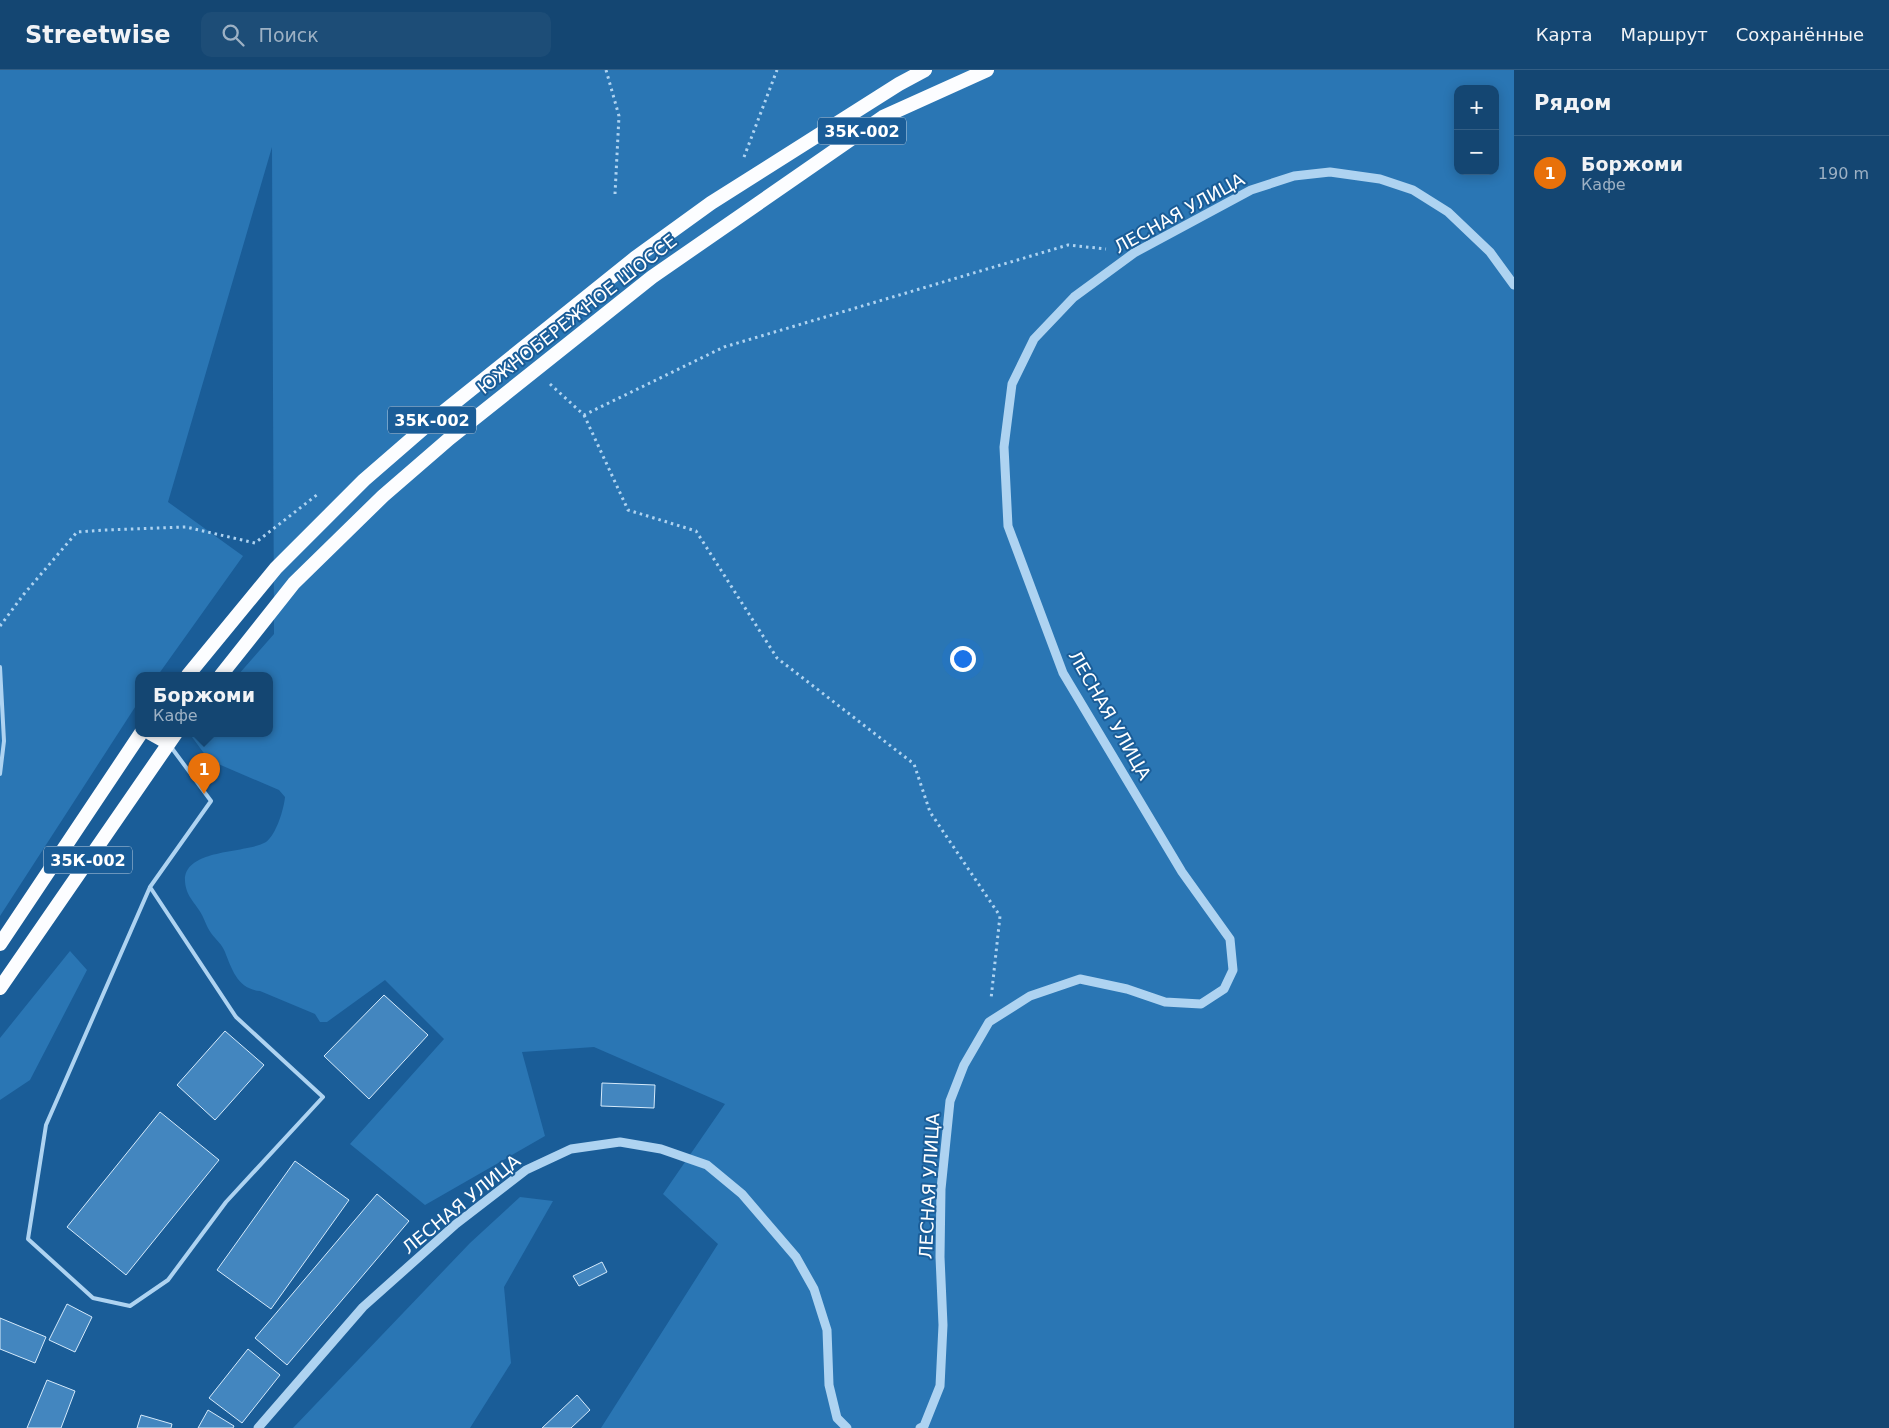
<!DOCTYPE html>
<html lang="ru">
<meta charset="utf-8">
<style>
body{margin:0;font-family:"DejaVu Sans",sans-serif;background:#1d4d77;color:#f1f3f6}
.controls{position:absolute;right:15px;top:15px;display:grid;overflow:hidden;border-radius:10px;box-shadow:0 2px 12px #0003}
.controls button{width:45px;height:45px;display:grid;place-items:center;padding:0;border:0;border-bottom:1px solid #335e84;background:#144672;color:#f1f3f6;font:25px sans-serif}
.you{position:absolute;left:962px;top:588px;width:18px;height:18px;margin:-12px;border:4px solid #fff;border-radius:50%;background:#1a73e8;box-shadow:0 0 0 8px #1a73e833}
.badge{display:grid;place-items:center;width:32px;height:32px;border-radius:50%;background:#8c9099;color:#fff;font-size:16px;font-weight:700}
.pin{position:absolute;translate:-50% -41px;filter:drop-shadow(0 1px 2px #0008)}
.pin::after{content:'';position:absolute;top:26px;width:18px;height:15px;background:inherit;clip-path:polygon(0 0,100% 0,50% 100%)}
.popup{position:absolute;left:135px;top:602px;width:138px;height:65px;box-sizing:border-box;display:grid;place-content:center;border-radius:10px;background:#144672;filter:drop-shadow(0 1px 4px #0005);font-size:16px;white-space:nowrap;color:#9db1c4}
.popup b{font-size:19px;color:#f1f3f6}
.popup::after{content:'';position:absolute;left:50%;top:100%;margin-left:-10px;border:10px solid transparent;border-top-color:#144672}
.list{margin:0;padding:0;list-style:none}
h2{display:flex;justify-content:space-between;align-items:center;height:65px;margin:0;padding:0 20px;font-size:21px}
h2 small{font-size:16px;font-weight:400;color:#9db1c4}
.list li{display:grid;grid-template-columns:32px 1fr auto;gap:15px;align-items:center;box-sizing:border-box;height:75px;padding:0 20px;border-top:1px solid #335e84}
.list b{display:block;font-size:19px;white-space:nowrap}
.list p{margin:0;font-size:16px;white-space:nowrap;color:#9db1c4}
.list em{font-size:16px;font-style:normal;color:#9db1c4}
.icon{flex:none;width:28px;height:28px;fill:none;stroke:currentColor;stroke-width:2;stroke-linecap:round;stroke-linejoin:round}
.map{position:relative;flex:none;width:1514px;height:1358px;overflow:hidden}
header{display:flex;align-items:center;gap:30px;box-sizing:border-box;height:70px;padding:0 25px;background:#144672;border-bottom:1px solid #335e84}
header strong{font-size:24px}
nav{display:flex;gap:28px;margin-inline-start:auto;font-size:18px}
.search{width:350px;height:45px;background:#1d4d77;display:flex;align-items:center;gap:12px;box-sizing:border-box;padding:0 18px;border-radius:10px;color:#9db1c4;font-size:19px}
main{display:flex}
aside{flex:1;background:#144672}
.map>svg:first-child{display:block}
.green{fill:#2a76b4;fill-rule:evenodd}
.building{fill:#4386bf;stroke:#d5eafb}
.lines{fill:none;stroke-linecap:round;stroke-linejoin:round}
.path{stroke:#aed3f1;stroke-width:3;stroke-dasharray:2.5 4;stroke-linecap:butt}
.service{stroke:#aed3f1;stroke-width:4}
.tertiary{stroke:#aed3f1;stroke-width:9}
.trunk{stroke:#fcfdff;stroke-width:14}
.labels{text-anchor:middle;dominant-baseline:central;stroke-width:4;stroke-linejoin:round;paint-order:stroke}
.shield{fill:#1a5d98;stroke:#bacee0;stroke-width:1}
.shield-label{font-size:16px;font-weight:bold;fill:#fff}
.street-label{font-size:18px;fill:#fff;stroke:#1a5d98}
</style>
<header>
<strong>Streetwise</strong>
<div class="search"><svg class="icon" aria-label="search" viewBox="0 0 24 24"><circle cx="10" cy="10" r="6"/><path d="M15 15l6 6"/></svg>Поиск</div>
<nav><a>Карта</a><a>Маршрут</a><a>Сохранённые</a></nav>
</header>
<main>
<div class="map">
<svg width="1514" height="1358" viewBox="0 0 1514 1358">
<rect width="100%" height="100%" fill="#1a5d98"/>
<!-- green -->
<path class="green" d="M0,0H1514V1358H601L718,1174L663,1124L725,1034L594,977L522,982L545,1066L425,1135L350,1074L444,969L385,910L327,952H320L315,944L260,921C238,919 232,900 225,882C222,874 216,870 211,863C206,856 204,847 199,840C195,834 189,827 187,821C172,777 245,785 266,772C276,765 284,739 285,727L279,720L209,690L189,663H269V605H238L274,564L272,77L168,432L243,486L158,605H139V631L0,846ZM1458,19H1495V101H1458Z
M70,881L87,900L30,1010L0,1030V968Z
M520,1127L553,1131L504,1217L511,1293L470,1358H293L470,1173Z"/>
<!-- building -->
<path class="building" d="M384,925L428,965L369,1029L324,986Z
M225,961L264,995L215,1050L177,1015Z
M602,1013L655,1015L654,1038L601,1036Z
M160,1042L219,1090L126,1205L67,1157Z
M295,1091L349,1130L271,1239L217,1200Z
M377,1124L409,1151L287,1295L255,1268Z
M602,1192L607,1202L579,1216L573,1206Z
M67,1234L92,1247L75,1282L49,1270Z
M0,1248L46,1267L35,1293L0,1279Z
M248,1279L280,1305L242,1353L209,1328Z
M47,1310L75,1321L61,1358H27Z
M577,1325L590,1340L571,1358H542Z
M208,1340L234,1356L233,1358H198Z
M141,1345L172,1354L171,1358H137Z"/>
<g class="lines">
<!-- path -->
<path class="path" d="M606,0L619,46L615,124
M744,87L777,0
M550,314L584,345L724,277L1068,175L1106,179
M584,345L628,440L696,461L777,588L914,694L930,742L1000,846L991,929
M0,556L24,524L77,462L104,460L186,457L255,473L318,424"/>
<!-- service -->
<path class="service" d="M0,597L4,671L0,704
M150,817L236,947L323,1027L226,1132L168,1210L130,1236L93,1228L28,1169L46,1055L150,817L211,731L171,677"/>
<!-- tertiary -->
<path class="tertiary" d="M258,1358L363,1237L456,1154L526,1100L571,1079L620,1072L661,1079L707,1095L742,1124L796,1187L814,1219L827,1260L829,1315L837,1348L847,1358
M920,1358L924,1356L940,1316L943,1255L940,1187L941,1119L950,1031L964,995L989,952L1030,926L1080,909L1127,919L1165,932L1201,934L1224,919L1233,900L1230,869L1182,802L1063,603L1008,456L1004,377L1012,314L1034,269L1074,227L1134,183L1251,120L1294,106L1330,102L1380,109L1413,120L1448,142L1490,182L1514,215"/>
<!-- trunk -->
<path class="trunk" d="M188,605L276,498L364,410L432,351L635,188L711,133L899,14L925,0
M221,605L294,513L383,426L450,368L652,207L883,47L987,0
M150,663L168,673
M0,874L141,663
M0,918L176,663"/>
</g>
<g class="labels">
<!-- shield labels -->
<g class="shield">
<rect x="818" y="47.5" width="88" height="27" rx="4"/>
<rect x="388" y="336.5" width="88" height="27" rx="4"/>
<rect x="44" y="776.5" width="88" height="27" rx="4"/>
</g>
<g class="shield-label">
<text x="862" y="61">35К-002</text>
<text x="432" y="350">35К-002</text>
<text x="88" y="790">35К-002</text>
</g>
<!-- street labels -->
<g class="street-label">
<text transform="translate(1179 143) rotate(-29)">ЛЕСНАЯ УЛИЦА</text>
<text transform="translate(577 244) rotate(-38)">ЮЖНОБЕРЕЖНОЕ ШОССЕ</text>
<text transform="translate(1110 645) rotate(60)">ЛЕСНАЯ УЛИЦА</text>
<text transform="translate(929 1116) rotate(-87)">ЛЕСНАЯ УЛИЦА</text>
<text transform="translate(461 1134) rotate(-39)">ЛЕСНАЯ УЛИЦА</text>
</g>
</g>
</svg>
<div class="controls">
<button>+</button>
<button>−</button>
</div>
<div class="you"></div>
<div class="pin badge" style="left:204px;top:724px;background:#e8710a">1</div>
<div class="popup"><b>Боржоми</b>Кафе</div>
</div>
<aside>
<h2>Рядом<small></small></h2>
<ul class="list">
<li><span class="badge" style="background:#e8710a">1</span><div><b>Боржоми</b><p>Кафе</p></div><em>190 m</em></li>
</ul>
</aside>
</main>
